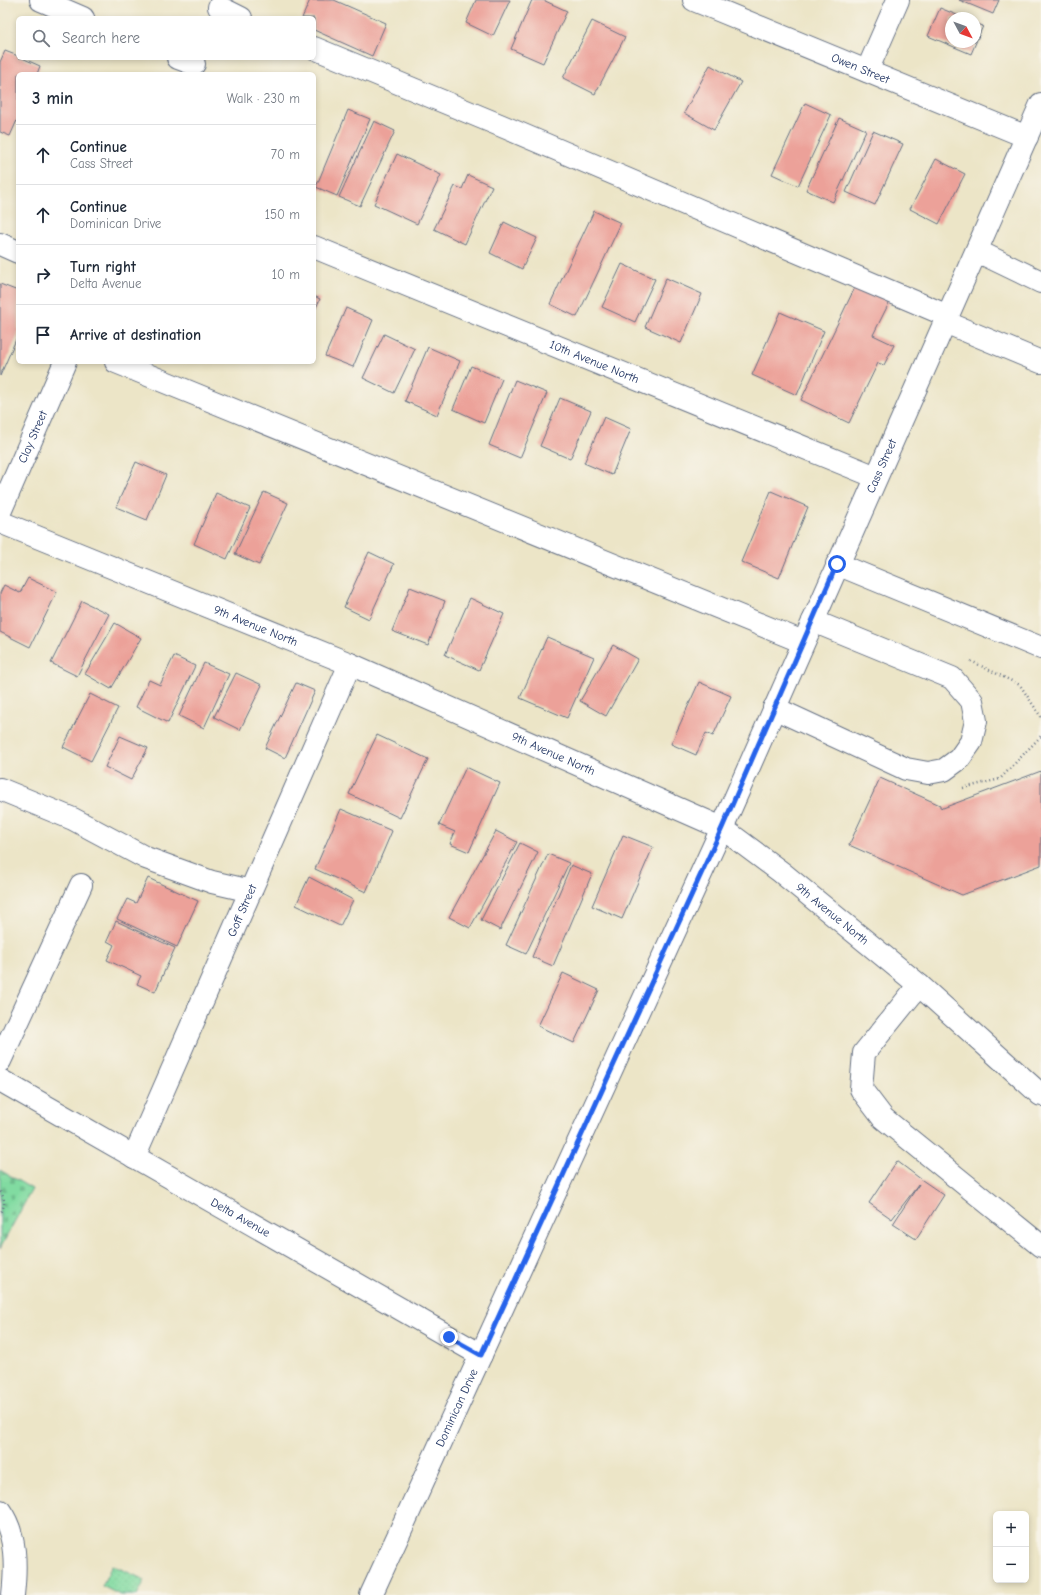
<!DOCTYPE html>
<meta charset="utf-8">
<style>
body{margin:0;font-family:"Comic Neue",sans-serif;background:#f2f2f3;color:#1f2937}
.controls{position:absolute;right:12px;bottom:12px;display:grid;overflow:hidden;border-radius:6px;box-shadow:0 2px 6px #0003}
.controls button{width:36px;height:36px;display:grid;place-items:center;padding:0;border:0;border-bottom:1px solid #e0e1e3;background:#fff;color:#1f2937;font:20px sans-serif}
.compass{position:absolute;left:945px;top:12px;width:36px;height:36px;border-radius:50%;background:#fff;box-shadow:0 2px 6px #0003;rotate:131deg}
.stop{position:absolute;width:12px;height:12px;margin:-9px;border:3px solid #2563eb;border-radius:50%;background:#fff}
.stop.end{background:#2563eb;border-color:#fff;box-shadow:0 1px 4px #0008}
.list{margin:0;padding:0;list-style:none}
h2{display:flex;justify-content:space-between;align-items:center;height:52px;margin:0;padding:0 16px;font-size:17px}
h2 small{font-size:13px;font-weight:400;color:#747a83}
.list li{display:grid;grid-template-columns:26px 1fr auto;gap:12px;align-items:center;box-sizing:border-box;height:60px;padding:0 16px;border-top:1px solid #e0e1e3}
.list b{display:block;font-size:15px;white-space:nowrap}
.list p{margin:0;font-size:13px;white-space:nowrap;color:#747a83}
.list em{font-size:13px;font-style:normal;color:#747a83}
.icon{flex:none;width:22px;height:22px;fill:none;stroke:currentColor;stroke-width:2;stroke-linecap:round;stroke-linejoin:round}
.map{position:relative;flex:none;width:1041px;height:1595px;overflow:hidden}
.search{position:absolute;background:#fff;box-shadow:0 2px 6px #0003;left:16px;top:16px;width:300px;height:44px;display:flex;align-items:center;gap:10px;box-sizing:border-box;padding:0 14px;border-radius:6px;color:#747a83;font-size:15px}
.panel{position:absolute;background:#fff;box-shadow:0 2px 6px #0003;left:16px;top:72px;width:300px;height:292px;border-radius:6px}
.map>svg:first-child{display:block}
.cemetery{fill:url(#cemetery-stones);stroke:#4e8580}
.garden{fill:url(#garden-dots);stroke:#4e8580}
.building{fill:#eca199}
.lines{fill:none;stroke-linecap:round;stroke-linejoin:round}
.minor-casing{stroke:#646f83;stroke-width:24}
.path{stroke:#646f83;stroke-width:2.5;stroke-dasharray:1 3;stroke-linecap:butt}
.minor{stroke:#fff;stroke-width:22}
.route{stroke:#2563eb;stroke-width:5}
.labels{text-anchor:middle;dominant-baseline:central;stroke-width:3.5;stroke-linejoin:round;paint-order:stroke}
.street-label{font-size:12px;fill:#1b2f5e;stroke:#f7f3e8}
</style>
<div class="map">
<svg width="1041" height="1595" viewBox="0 0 1041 1595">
<defs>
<pattern id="cemetery-stones" width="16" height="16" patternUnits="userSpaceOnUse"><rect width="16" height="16" fill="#81dba1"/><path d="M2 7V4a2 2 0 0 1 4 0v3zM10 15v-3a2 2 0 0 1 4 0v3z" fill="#6fbc8d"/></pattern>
<pattern id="garden-dots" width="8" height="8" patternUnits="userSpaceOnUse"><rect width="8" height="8" fill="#81dba1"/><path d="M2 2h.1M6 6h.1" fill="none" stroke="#6fbc8d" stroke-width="1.8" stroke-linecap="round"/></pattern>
</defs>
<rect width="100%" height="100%" fill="#f7f3e8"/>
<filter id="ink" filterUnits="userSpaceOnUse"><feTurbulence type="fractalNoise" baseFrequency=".025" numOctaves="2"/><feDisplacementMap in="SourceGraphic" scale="8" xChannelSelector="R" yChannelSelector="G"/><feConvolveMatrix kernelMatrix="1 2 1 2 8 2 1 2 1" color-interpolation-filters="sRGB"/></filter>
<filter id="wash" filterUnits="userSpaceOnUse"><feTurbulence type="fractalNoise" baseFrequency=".012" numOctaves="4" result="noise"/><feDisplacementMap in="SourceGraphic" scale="16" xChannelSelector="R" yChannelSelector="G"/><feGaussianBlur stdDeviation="0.9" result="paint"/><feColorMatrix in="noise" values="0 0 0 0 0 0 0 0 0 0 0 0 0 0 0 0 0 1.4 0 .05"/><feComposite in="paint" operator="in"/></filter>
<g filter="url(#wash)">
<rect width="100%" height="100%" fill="#ece5c7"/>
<!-- cemetery -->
<path class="cemetery" d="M0,1170L32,1189L0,1249Z"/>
<!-- garden -->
<path class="garden" d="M112,1565L145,1580L137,1595H120L102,1586Z"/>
<g id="blocks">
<!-- building -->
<path class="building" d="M310,0H334L386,23L372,56L314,30V18H302Z
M476,0H510L493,36L466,23Z
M532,0H543L567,11L543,63L511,49Z
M959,0H999L993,14Z
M940,8L964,18H951V42H975V23L983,26L971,54L928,36Z
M592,21L625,37L595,94L563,78Z
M5,51L18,56V58H22L40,66L37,74H18V118L10,136L0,132V62Z
M710,65L741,82L714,130L684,113Z
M805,103L831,115L798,186L772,174Z
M348,110L370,119L337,196L316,187Z
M839,118L866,130L833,202L806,190Z
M374,121L395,131L360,206L339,197Z
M873,131L903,144L875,205L846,192Z
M397,154L441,175L417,224L374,204Z
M936,159L965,174L939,224L910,209Z
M468,175L492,186L465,244L434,229L455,186L462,189Z
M594,211L621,223L577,317L550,304Z
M504,222L537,238L522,269L490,253Z
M622,264L655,279L635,322L602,307Z
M666,278L702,294L681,343L645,327Z
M0,284L18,291V335L0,376Z
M856,285L890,301L873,335L894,345L884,365L878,363L849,423L801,400Z
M314,296L320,299L314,312Z
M346,308L373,320L353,367L325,356Z
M780,312L824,331L797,395L752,375Z
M384,334L415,349L394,393L363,378Z
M428,347L460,361L437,415L405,401Z
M471,366L502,379L484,423L453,409Z
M515,380L547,393L520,458L489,445Z
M560,398L591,411L570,459L540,446Z
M604,417L631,429L612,475L584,463Z
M136,462L166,475L147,520L116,507Z
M771,491L808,507L779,578L741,562Z
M264,492L288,503L259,565L235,554Z
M216,493L250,508L227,559L194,544Z
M369,552L394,564L369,619L344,607Z
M28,578L57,592L30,647L0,632V593L4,585L20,593Z
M410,587L445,601L428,645L392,631Z
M470,598L504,614L479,670L445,655Z
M82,601L109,614L77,676L51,663Z
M115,623L141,638L111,689L85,674Z
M547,637L594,657L567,718L520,698Z
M613,645L638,659L606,716L580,701Z
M174,656L195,666L168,723L136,707L149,680L160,685Z
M204,663L229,674L204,728L179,716Z
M236,673L262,685L240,730L214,717Z
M699,682L731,696L713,736L706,733L696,755L671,744Z
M296,683L315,691L285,758L265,748Z
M90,694L118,708L91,761L63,747Z
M377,735L428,759L400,818L349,794Z
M120,736L148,748L131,780L105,767Z
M466,767L500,783L469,852L450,844L455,832L439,825Z
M1041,771V865L962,895L849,845L880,778L940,805V807L943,808Z
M341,809L392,831L366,892L315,869Z
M496,831L517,842L470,928L449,917Z
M623,835L653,847L622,919L592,906Z
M520,843L538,852L500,930L481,920Z
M548,854L569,863L526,954L506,945Z
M571,865L592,874L553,966L532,957Z
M309,877L353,900L340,926L296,905Z
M148,878L198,901L177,947L117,919L127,899L136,903Z
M116,921L175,948L155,992L137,984L141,976L107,960L114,945L107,941Z
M563,973L599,990L574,1043L538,1026Z
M897,1161L922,1180L944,1195L916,1239L893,1224L919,1184L892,1219L869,1203Z"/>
</g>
</g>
<g filter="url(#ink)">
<use href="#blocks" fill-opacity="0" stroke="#646f83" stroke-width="1"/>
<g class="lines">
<!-- minor casing -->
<g class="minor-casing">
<g id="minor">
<path d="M41,0L83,18"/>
<path id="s1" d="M694,0L1027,137"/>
<path d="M219,7L241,18"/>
<path d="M314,48L502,126L948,316"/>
<path d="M178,58L194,64"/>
<path d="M867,71L898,0"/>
<path d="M0,244L18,252"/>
<path id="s2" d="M314,247L876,477"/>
<path d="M977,251L1041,282"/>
<path d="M945,322L1041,362"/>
<path d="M116,362L803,642"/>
<path id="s3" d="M0,512L65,362"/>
<path id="s4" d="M0,522L350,664L722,828L781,872L919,985L1041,1095"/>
<path d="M837,564L1041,648"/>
<path d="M774,708L906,769L928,773L944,770L959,759L971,742L976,721L972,701L952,678L813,621"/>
<path d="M0,789L73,819L146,858L212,882L251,891"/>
<path d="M919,985L864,1053L861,1089L883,1118L1041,1246"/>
<path d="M0,1061L81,885"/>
<path id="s5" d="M0,1080L481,1355"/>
<path id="s6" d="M134,1157L350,664"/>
<path d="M0,1511C17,1535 16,1567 13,1595"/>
<path id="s7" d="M371,1595L722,828L1041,104"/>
</g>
</g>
<!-- path -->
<path class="path" d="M971,661L1020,685L1041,717
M963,788L1000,779L1041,736
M0,1192C6,1198 5,1207 0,1214"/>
<!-- minor -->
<use href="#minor" class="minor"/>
</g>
</g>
<g class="lines" filter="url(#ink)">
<!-- route -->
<path class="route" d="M449,1337L481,1355L722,828L837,564"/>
</g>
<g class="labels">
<!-- street labels -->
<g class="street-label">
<text stroke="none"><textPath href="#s1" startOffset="180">Owen Street</textPath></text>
<text stroke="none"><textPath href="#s2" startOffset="303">10th Avenue North</textPath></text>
<text stroke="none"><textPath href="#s3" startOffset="82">Clay Street</textPath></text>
<text stroke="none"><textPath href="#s7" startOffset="1239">Cass Street</textPath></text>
<text stroke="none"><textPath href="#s4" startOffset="276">9th Avenue North</textPath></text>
<text stroke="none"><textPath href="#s4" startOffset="600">9th Avenue North</textPath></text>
<text stroke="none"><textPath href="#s6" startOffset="269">Goff Street</textPath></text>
<text stroke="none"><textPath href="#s4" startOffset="924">9th Avenue North</textPath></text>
<text stroke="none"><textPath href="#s5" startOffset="277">Delta Avenue</textPath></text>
<text stroke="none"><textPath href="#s7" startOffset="206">Dominican Drive</textPath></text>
</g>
</g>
</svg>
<div class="controls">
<button>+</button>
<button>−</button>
</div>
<svg class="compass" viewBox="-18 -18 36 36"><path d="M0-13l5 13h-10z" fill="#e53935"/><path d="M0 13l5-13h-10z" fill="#747a83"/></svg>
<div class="stop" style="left:837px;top:564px"></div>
<div class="stop end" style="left:449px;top:1337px"></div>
<div class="search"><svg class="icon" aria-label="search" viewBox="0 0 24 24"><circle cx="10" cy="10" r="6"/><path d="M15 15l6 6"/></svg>Search here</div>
<section class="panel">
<h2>3 min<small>Walk · 230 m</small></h2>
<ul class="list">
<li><svg class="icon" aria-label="ahead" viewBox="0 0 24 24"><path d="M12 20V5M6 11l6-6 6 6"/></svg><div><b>Continue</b><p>Cass Street</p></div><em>70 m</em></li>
<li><svg class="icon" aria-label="ahead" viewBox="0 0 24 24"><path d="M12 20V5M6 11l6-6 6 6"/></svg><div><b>Continue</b><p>Dominican Drive</p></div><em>150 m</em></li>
<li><svg class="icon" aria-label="right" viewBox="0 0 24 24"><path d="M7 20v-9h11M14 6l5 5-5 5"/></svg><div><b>Turn right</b><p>Delta Avenue</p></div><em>10 m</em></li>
<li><svg class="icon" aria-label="arrive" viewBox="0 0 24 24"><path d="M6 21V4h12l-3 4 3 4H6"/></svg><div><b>Arrive at destination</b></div></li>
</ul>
</section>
</div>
